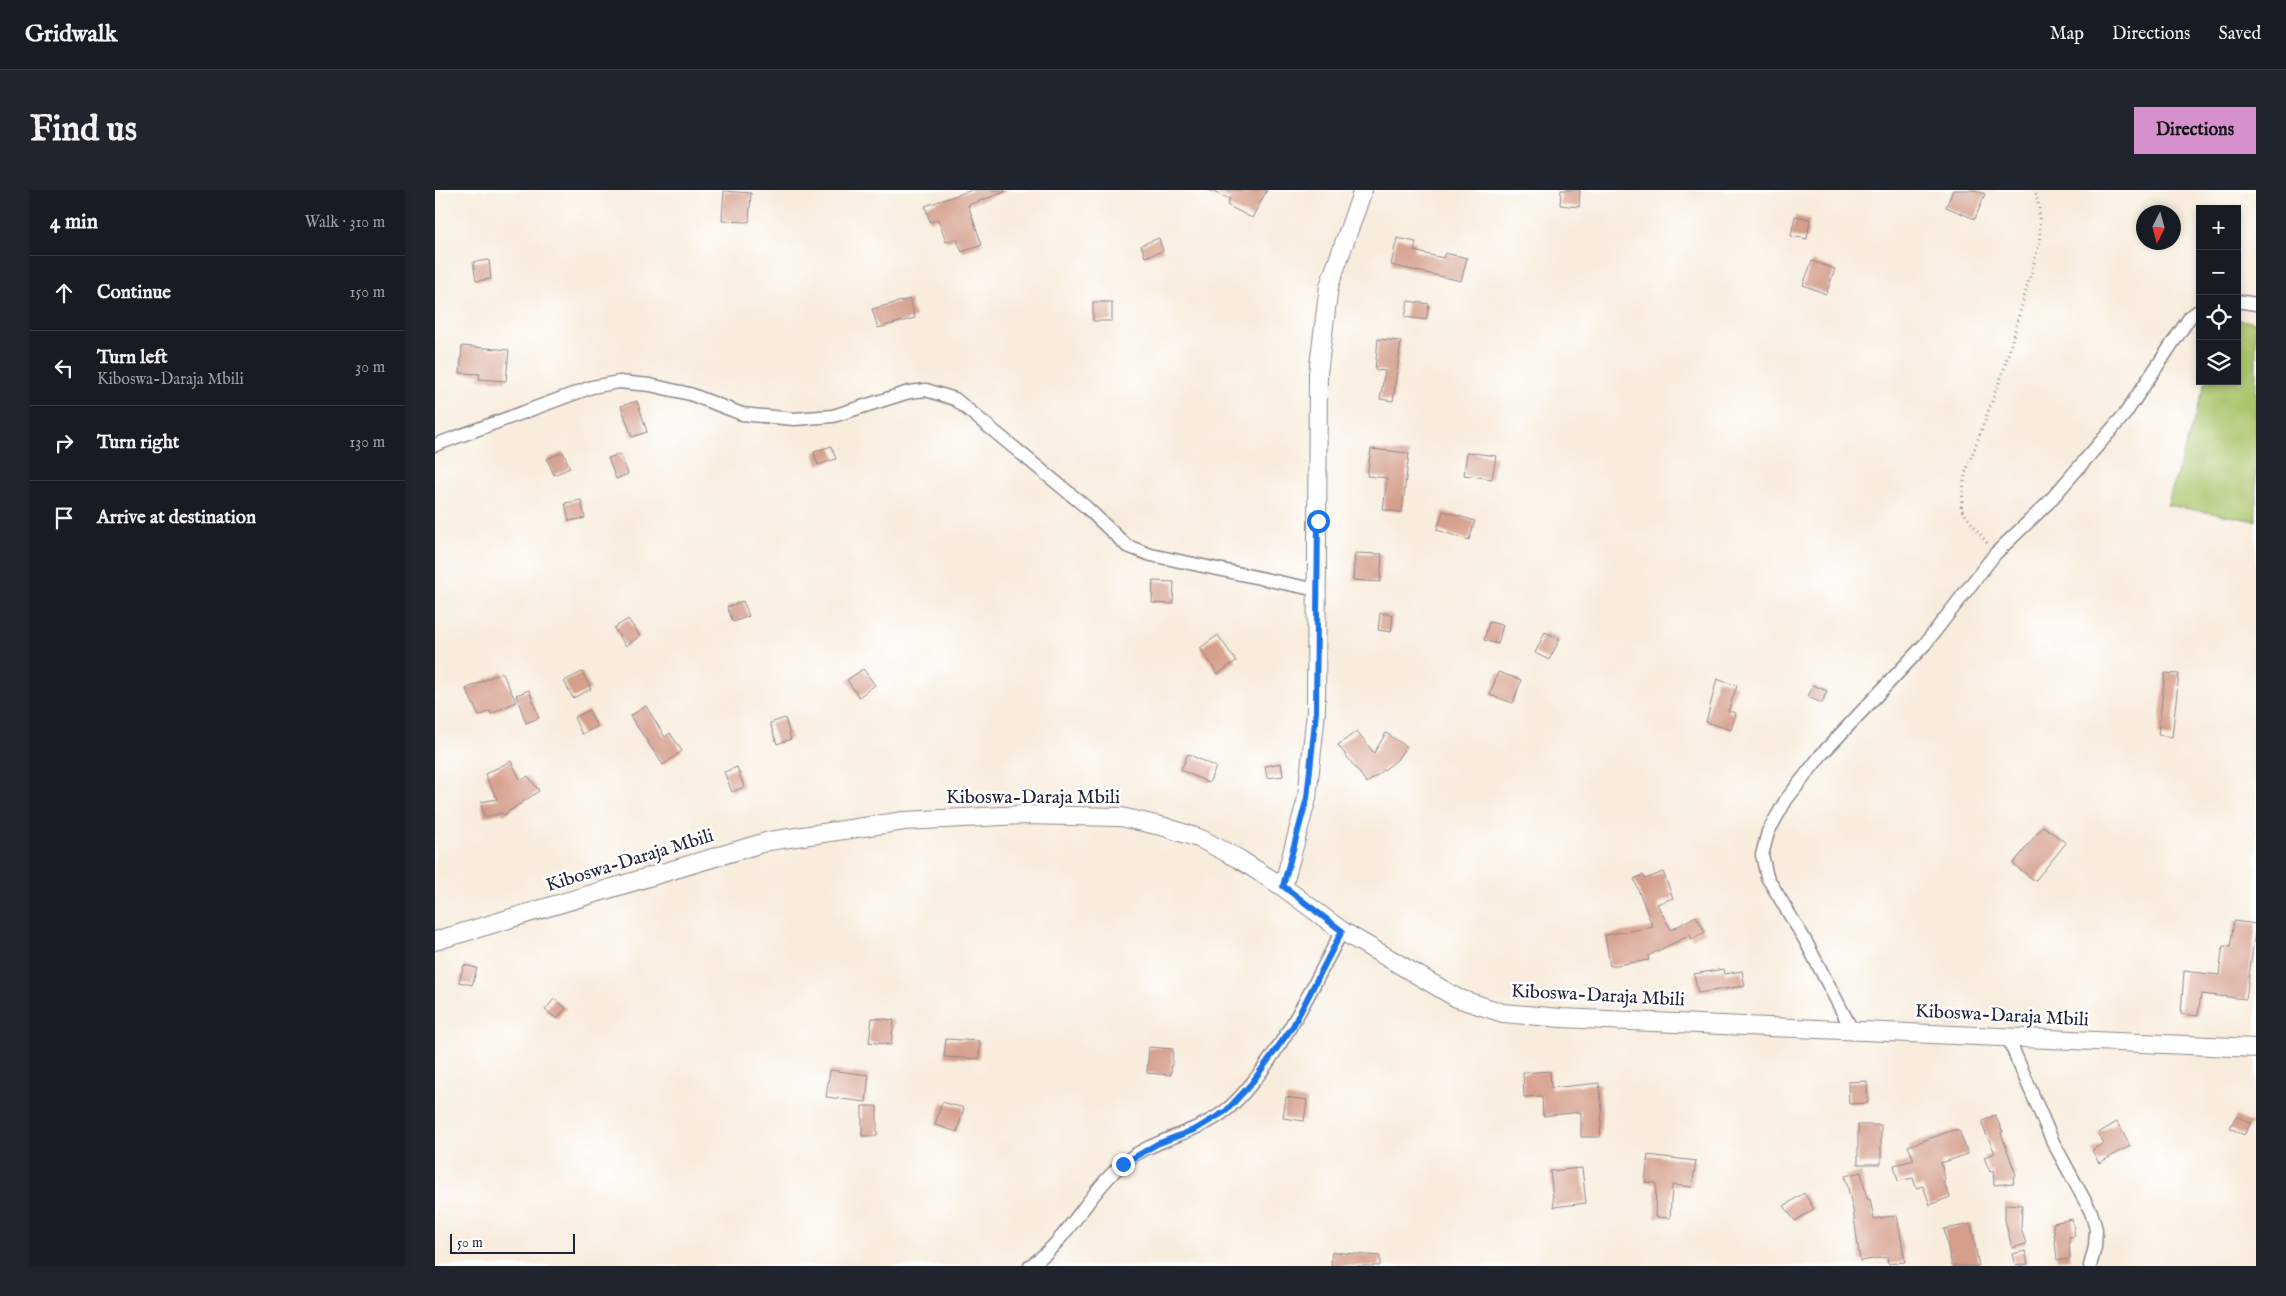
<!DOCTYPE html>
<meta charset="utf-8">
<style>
body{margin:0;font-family:"IM FELL English",serif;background:#20242c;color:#f1f3f6}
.controls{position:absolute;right:15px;top:15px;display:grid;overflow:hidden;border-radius:0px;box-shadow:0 2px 8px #0003}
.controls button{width:45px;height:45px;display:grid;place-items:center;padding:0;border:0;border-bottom:1px solid #363941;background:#171b24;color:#f1f3f6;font:25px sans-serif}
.compass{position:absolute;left:1701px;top:15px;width:45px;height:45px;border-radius:50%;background:#171b24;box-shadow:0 2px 8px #0003;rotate:186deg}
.scale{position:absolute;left:15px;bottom:12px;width:125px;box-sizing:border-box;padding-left:5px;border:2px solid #22223b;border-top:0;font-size:14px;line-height:18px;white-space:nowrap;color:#22223b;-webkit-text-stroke:4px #fff;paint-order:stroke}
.stop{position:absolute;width:15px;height:15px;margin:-11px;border:4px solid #1a73e8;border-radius:50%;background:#fff}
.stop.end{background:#1a73e8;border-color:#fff;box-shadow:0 1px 5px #0008}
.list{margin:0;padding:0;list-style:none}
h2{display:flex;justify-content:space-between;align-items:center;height:65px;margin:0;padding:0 20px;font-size:21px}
h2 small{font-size:16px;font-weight:400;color:#9ea1a6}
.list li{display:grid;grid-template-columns:32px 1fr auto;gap:15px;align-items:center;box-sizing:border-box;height:75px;padding:0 20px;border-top:1px solid #363941}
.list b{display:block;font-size:19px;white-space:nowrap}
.list p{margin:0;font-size:16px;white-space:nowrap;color:#9ea1a6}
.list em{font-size:16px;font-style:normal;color:#9ea1a6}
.icon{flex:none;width:28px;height:28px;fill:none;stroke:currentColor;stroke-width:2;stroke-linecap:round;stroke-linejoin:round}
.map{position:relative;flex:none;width:1821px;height:1076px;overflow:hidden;border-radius:0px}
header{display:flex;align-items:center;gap:30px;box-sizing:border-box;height:70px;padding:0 25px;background:#171b24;border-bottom:1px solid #363941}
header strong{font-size:24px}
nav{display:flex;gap:28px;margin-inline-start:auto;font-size:18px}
.intro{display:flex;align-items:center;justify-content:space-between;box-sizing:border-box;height:120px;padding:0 30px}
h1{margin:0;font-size:35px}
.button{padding:12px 22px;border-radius:0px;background:#d690ce;color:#111;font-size:18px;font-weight:700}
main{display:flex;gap:30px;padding:0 30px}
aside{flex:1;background:#171b24;border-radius:0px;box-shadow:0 2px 8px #0003}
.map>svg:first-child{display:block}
.pitch{fill:#a9c46a;stroke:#667352}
.building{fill:#d59f8b}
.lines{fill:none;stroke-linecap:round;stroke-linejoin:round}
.street-casing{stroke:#8d878c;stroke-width:15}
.secondary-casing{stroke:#8d878c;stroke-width:20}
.path{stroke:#8d878c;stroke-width:3;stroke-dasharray:1 4;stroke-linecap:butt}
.street{stroke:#fff;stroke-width:12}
.secondary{stroke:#fff;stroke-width:18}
.route{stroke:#1a73e8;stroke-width:6}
.labels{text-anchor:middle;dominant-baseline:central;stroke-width:5;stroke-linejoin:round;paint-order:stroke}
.street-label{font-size:19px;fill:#22223b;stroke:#fff}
</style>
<header>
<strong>Gridwalk</strong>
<nav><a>Map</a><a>Directions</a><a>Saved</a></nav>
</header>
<div class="intro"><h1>Find us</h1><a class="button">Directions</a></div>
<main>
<aside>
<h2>4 min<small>Walk · 310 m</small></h2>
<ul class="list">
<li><svg class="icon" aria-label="ahead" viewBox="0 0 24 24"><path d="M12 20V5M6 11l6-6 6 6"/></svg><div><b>Continue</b></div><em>150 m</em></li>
<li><svg class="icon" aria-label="left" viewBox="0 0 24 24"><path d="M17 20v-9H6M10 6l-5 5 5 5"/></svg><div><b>Turn left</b><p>Kiboswa-Daraja Mbili</p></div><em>30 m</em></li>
<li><svg class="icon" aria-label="right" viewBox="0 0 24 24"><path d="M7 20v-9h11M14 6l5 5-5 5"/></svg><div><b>Turn right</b></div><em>130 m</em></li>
<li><svg class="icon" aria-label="arrive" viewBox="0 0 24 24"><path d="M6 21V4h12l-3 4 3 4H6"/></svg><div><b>Arrive at destination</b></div></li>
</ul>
</aside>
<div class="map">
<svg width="1821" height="1076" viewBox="0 0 1821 1076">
<rect width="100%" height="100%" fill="#fff"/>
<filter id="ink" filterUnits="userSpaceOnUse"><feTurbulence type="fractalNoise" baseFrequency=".02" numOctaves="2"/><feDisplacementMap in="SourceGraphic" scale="10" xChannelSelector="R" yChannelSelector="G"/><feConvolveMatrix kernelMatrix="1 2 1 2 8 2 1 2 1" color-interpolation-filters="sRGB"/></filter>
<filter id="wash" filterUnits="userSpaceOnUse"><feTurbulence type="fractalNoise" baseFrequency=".0096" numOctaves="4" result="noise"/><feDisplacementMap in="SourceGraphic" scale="20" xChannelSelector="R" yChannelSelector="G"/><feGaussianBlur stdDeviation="1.12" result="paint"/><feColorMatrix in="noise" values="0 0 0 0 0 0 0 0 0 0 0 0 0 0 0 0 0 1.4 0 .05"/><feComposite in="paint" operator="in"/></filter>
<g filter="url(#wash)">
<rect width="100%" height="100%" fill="#f8ecdc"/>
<!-- pitch -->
<path class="pitch" d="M1802,129L1821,133V331L1732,315L1771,191H1802Z"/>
<g id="blocks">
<!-- building -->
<path class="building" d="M537,0H569L570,2L533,15L547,55L527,62L522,49L511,52L503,29L495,32L490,16Z
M773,0H832L817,28L792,15L795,9Z
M1126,0H1145L1144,17L1125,15Z
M1518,0H1540L1550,4L1540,29L1511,17Z
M289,1L316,3L314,32L287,31Z
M1360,26L1375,29L1372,49L1356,46Z
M724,48L728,61L710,67L706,55Z
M962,48L981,52L979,61L1008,68L1010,63L1032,68L1026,91L956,75Z
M54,70L56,89L41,91L38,72Z
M1377,71L1400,79L1391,104L1368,95Z
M475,109L480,128L443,138L437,119Z
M973,111L994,114L991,130L970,127Z
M658,112H677V131H658Z
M943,149L966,151L958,211L945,209L950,181L940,180Z
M27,156L74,160L71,191L44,189L45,184L25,183Z
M202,211L212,242L197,247L186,216Z
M396,256L401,269L383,275L379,262Z
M936,259L974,263L967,322L948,320L952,288L932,286Z
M128,262L135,278L119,285L112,269Z
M1032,262L1061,266L1057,289L1029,285Z
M185,264L193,284L181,289L173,268Z
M146,310L150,328L134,331L130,313Z
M1008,321L1040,331L1034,350L1002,340Z
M920,363L947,364L945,392L918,390Z
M718,391L739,392L738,414L717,413Z
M308,411L314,426L298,432L292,417Z
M945,423L958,425L956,442L943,440Z
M193,429L205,446L191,456L179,438Z
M1054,432L1068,435L1063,454L1049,450Z
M1110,442L1125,449L1114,470L1100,463Z
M783,445L801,471L783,484L765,458Z
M428,479L440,495L424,507L412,490Z
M67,482L81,512L56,524L55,521L44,526L31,499Z
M147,482L156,499L138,508L129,491Z
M1063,482L1086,490L1078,513L1055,505Z
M1730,483L1744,484L1737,547L1723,545Z
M1282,489L1302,496L1293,521L1301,523L1296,540L1271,532Z
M1378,495L1392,501L1387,513L1373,507Z
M94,500L104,528L91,533L81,505Z
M211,516L230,547L235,543L247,561L228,575L195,526Z
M154,520L162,537L147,544L139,528Z
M350,528L356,549L342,554L335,533Z
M922,541L939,563L951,543L971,556L962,570L932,593L903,555Z
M753,564L781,577L774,593L746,580Z
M76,571L86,591L93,586L104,601L69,625L67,623L49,627L46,612L62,609L50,584Z
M846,573L848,586L832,588L830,576Z
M302,577L309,597L297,602L289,582Z
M1608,636L1631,653L1600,691L1578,674Z
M1228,682L1238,708L1222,714L1236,740L1261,726L1270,742L1257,749L1255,745L1213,766L1214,770L1175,776L1170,745L1218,737L1199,689L1208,685L1210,689Z
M1799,731L1821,734L1811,809L1766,804L1763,826L1746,824L1749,781L1784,785L1788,756L1795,757Z
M29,775L42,778L37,795L24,792Z
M1289,779L1290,784L1307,781L1310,796L1263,803L1259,784Z
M119,809L131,818L122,829L110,820Z
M437,828L459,830L456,855L434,852Z
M511,849L545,851L544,869L509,867Z
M714,857L738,859L736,885L712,883Z
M395,880L434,885L431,912L391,907Z
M1115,881L1116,898L1164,893L1167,920L1165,947H1146V922L1108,926L1107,906L1089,907L1088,883Z
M1432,891L1433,913L1414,914L1413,892Z
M851,907L872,910L869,931L848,928Z
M507,912L529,918L522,942L500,935Z
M427,916H442V946H427Z
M1560,925L1568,942L1566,943L1581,985L1578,987L1579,993L1559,995L1558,980L1555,982L1549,967L1560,963L1548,937V931Z
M1801,926L1816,933L1809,945L1795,938Z
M1682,932L1695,956L1664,973L1657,960L1669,953L1663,943Z
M1423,935H1446V974H1423Z
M1519,940H1524L1533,964L1506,973L1510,990L1508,991L1515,1007L1495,1015L1488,996L1481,998L1478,988L1463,991L1459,975L1479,970L1473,956Z
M1213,965L1261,971L1257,997L1237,995L1235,1028L1220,1027L1221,993L1210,992Z
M1147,978L1151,1013L1119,1017L1115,981Z
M1426,982L1432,1009H1435L1439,1029L1462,1025L1470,1072L1453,1074L1452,1067L1425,1071L1418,1020L1410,986Z
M1369,1003L1379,1019L1360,1031L1349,1016Z
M1570,1014L1587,1015L1586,1038L1591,1054L1577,1058L1570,1030Z
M1637,1029L1640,1046L1634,1047L1635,1069L1622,1070L1618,1033Z
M1536,1034L1544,1076H1517L1509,1039Z
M1590,1061L1593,1074L1580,1076L1577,1064Z
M897,1062L945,1066V1076H896Z"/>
</g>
</g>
<g filter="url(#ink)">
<use href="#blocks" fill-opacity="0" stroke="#8d878c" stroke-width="1"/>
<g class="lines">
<!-- street casing -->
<g class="street-casing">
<path id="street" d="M1802,111L1821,114
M0,255L157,197L184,192L215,195L255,204L307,224L359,229L398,226L474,202L491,200L520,209L651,317L692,356L716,365L882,400
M1417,840L1370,750L1332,687L1327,665L1333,642L1351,610L1386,565L1490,454L1560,364L1613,313L1690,224L1755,127L1765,120
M1573,848L1618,952L1656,1022L1661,1039L1660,1057L1655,1076
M595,1076C633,1050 652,1005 686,975C716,949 759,945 790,921C804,911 815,895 826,882C858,838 882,789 907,741"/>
</g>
<!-- secondary casing -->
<g class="secondary-casing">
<path id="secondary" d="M848,697L872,608L881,522L883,183L894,96L928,0
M0,751L334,651L469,631L587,625L686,627L730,637L766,649L804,669L848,697L907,741L1022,808L1068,823L1126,828L1821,858"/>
</g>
<!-- path -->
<path class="path" d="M1552,353L1526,319L1530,284L1568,182L1605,51L1604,17L1600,0"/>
<!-- street -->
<use href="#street" class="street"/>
<!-- secondary -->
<use href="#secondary" class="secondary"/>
</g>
</g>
<g class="lines" filter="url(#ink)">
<!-- route -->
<path class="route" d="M688,974L722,954L761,939L791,921L816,894L858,836L907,741L848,696L872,608L881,522L883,331"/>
</g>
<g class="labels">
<!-- street labels -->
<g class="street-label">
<text x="598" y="608">Kiboswa-Daraja Mbili</text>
<text transform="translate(195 671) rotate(-17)">Kiboswa-Daraja Mbili</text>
<text transform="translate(1163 806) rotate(3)">Kiboswa-Daraja Mbili</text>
<text transform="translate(1567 826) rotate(3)">Kiboswa-Daraja Mbili</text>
</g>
</g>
</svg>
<div class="controls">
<button>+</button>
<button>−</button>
<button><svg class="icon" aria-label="locate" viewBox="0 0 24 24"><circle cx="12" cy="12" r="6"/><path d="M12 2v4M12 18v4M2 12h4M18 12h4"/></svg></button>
<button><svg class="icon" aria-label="layers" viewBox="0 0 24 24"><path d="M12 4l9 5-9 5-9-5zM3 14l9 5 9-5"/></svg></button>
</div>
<svg class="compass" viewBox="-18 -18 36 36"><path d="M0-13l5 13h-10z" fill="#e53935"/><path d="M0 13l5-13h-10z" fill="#9ea1a6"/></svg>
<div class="scale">50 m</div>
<div class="stop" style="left:883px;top:331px"></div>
<div class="stop end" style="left:688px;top:974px"></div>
</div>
</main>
